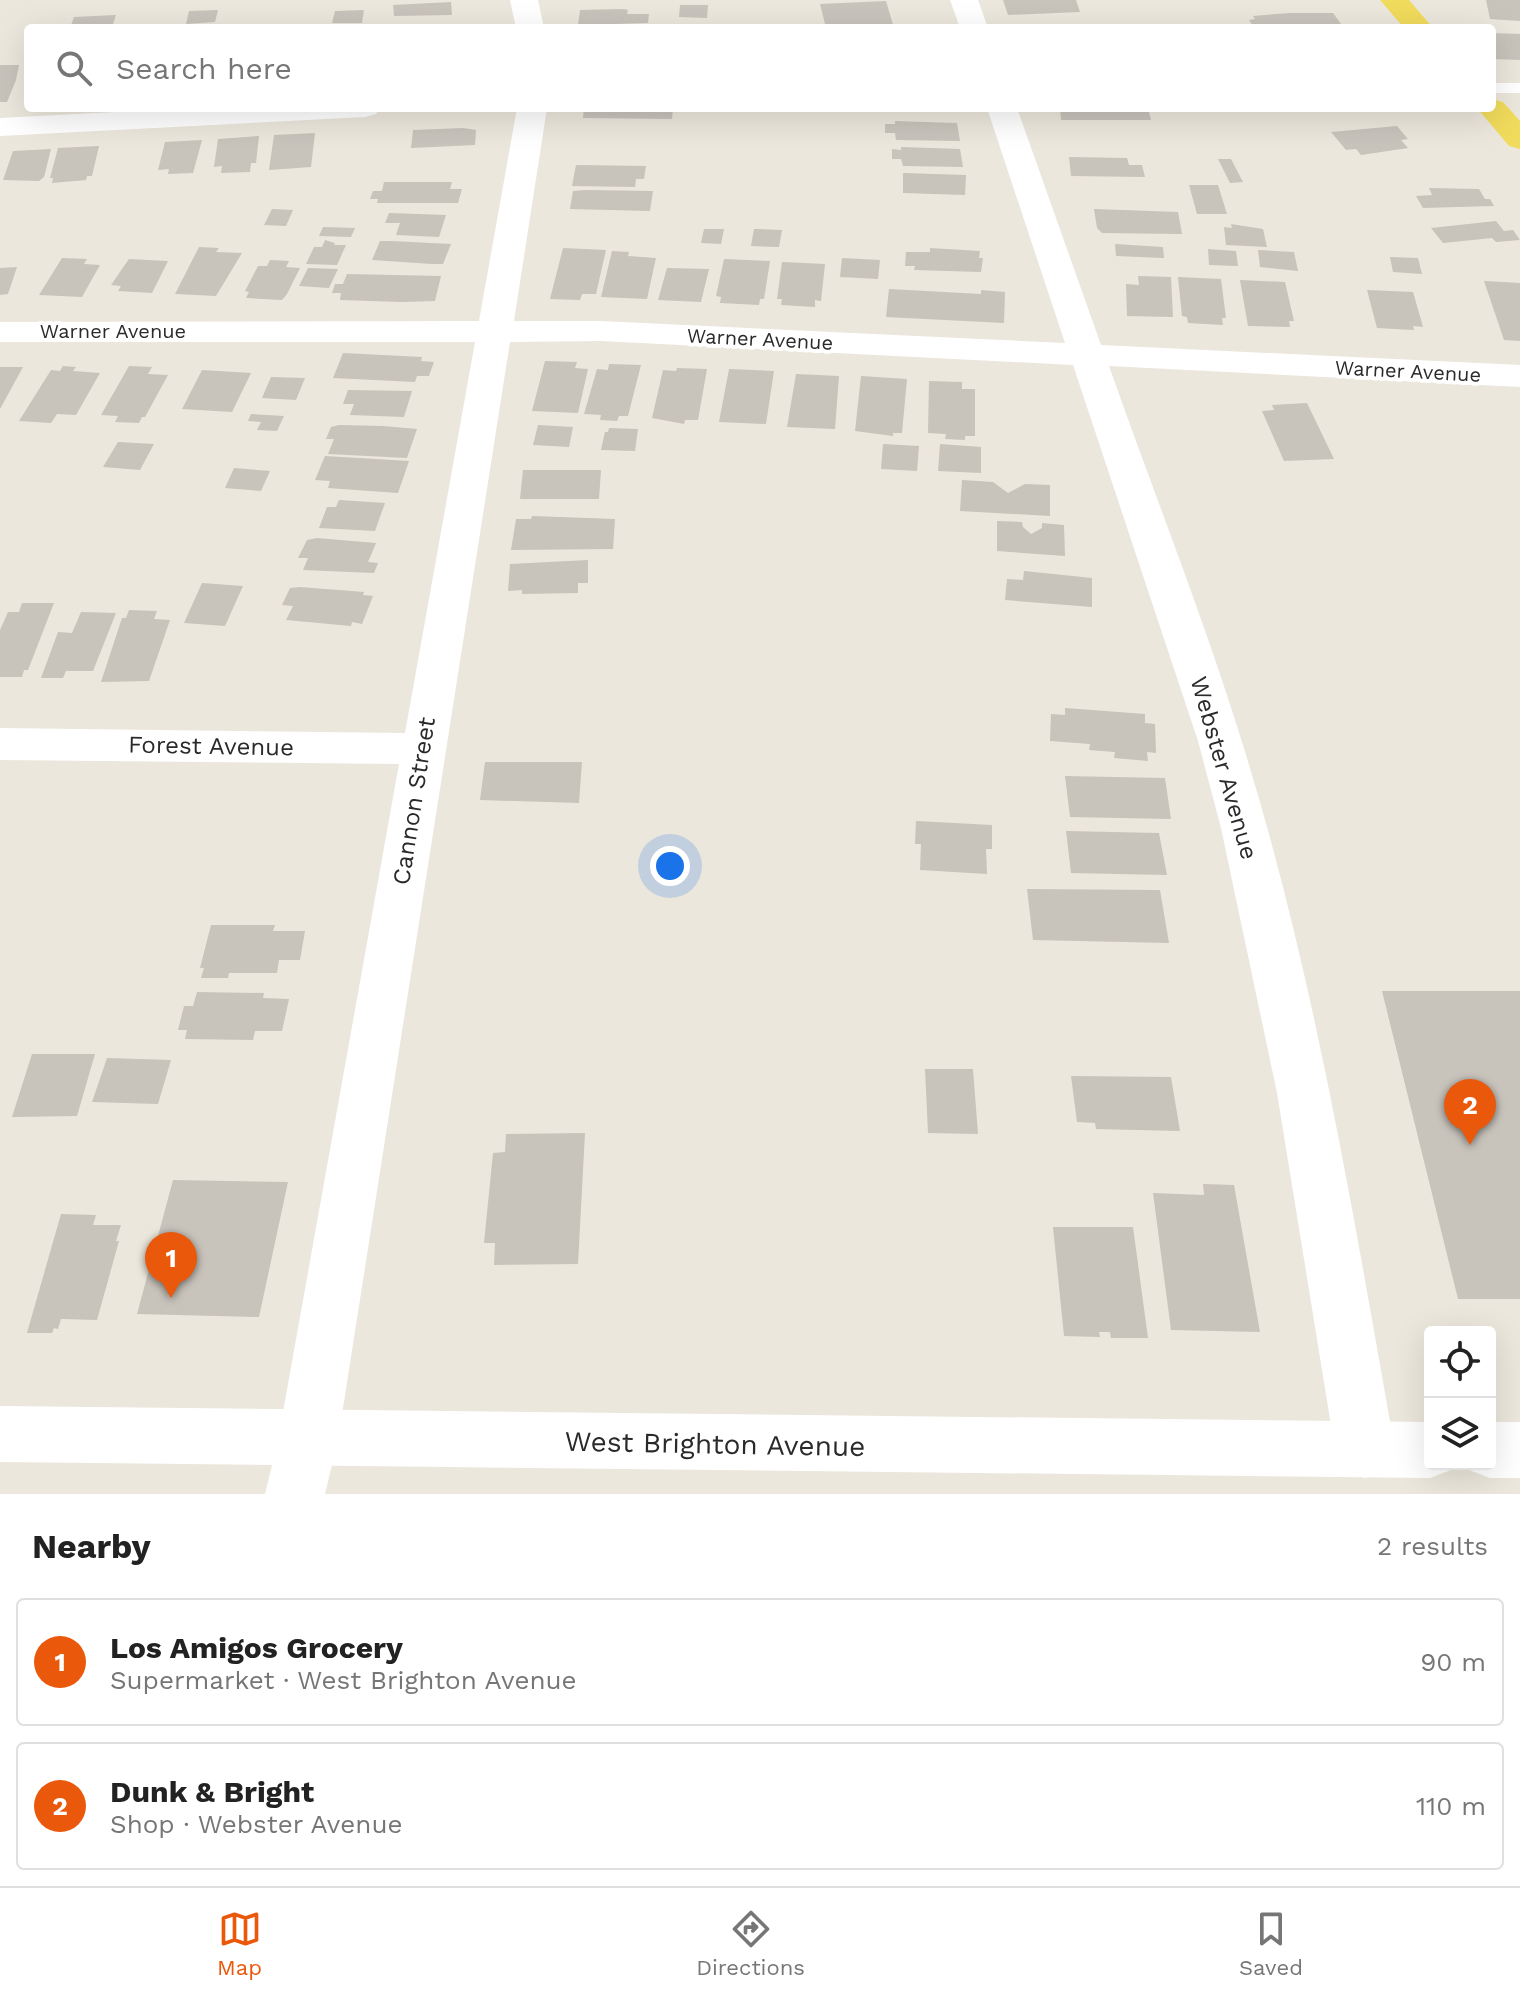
<!DOCTYPE html>
<meta charset="utf-8">
<style>
body{margin:0;font-family:"Work Sans",sans-serif;background:#f6f6f6;color:#222}
.controls{position:absolute;right:24px;bottom:24px;display:grid;overflow:hidden;border-radius:8px;box-shadow:0 8px 32px #0002}
.controls button{width:72px;height:72px;display:grid;place-items:center;padding:0;border:0;border-bottom:2px solid #e0e0e0;background:#fff;color:#222;font:40px sans-serif}
.you{position:absolute;left:670px;top:866px;width:28px;height:28px;margin:-20px;border:6px solid #fff;border-radius:50%;background:#1a73e8;box-shadow:0 0 0 12px #1a73e833}
.badge{display:grid;place-items:center;width:52px;height:52px;border-radius:50%;background:#ea580c;color:#fff;font-size:26px;font-weight:700}
.pin{position:absolute;translate:-50% -66px;filter:drop-shadow(0 2px 4px #0008)}
.pin::after{content:'';position:absolute;top:42px;width:28px;height:24px;background:inherit;clip-path:polygon(0 0,100% 0,50% 100%)}
.list{margin:0;padding:0;list-style:none}
h2{display:flex;justify-content:space-between;align-items:center;height:104px;margin:0;padding:0 32px;font-size:34px}
h2 small{font-size:26px;font-weight:400;color:#767676}
.list li{display:grid;grid-template-columns:52px 1fr auto;gap:24px;align-items:center;box-sizing:border-box;height:128px;margin:0 16px 16px;padding:0 16px;border:2px solid #e0e0e0;border-radius:8px}
.list b{display:block;font-size:30px;white-space:nowrap}
.list p{margin:0;font-size:26px;white-space:nowrap;color:#767676}
.list em{font-size:26px;font-style:normal;color:#767676}
.icon{flex:none;width:44px;height:44px;fill:none;stroke:currentColor;stroke-width:2;stroke-linecap:round;stroke-linejoin:round}
.map{position:relative;flex:none;width:1520px;height:1494px;overflow:hidden}
.search{position:absolute;background:#fff;box-shadow:0 8px 32px #0002;left:24px;right:24px;top:24px;height:88px;display:flex;align-items:center;gap:20px;box-sizing:border-box;padding:0 28px;border-radius:8px;color:#767676;font-size:30px}
.sheet{height:392px;background:#fff}
nav{display:flex;justify-content:space-around;align-items:center;box-sizing:border-box;height:112px;border-top:2px solid #e0e0e0;background:#fff;font-size:22px;color:#767676}
nav a{display:grid;justify-items:center;gap:4px}
nav .on{color:#ea580c}
.map>svg:first-child{display:block}
.building{fill:#c8c3bb}
.lines{fill:none;stroke-linecap:round;stroke-linejoin:round}
.lane{fill:#fff;fill-rule:evenodd}
.street{fill:#fff;fill-rule:evenodd}
.secondary{fill:#fff;fill-rule:evenodd}
.primary{fill:#f1db5c;fill-rule:evenodd}
.labels{text-anchor:middle;dominant-baseline:central;stroke-width:8;stroke-linejoin:round;paint-order:stroke}
.far-street-label{font-size:20px;fill:#2a2a2a;stroke:#fff}
.street-label{font-size:24px;fill:#2a2a2a;stroke:#fff}
.near-street-label{font-size:28px;fill:#2a2a2a;stroke:#fff}
</style>
<div class="map">
<svg width="1520" height="1494" viewBox="0 0 1520 1494">
<rect width="100%" height="100%" fill="#ece7dc"/>
<!-- building -->
<path class="building" d="M1003,0H1076L1080,12L1008,15Z
M1486,0H1520V21L1490,19Z
M886,1L894,28H826L820,4Z
M451,2L452,15L394,16L393,5Z
M680,5H708L707,18L679,17Z
M623,9L628,10L627,14H649L648,23L578,25L580,10Z
M218,10L215,22L186,24L189,11Z
M364,10L362,23H332L335,11Z
M1290,13H1333L1344,28H1254L1249,20L1255,19L1253,16Z
M116,15L112,27L70,28L74,17Z
M1492,33L1520,34V60L1492,59Z
M0,65H19L16,80L7,102H0Z
M584,108H673L672,119L583,118Z
M1060,108H1148L1151,120H1061Z
M895,121L957,123L960,141L896,140L895,133H885V124H895Z
M1397,126L1408,139L1401,140L1408,148L1361,155L1356,149L1346,150L1331,132Z
M463,128L476,130L475,145L411,148L413,130Z
M315,133L311,167L269,170L274,135Z
M259,136L256,163H251L250,172L221,173L222,166L214,167L218,139Z
M202,140L193,173L168,174L169,169L158,170L165,142Z
M99,146L92,176H87L86,180L52,183L53,178H50L58,148Z
M901,147L960,149L963,167L903,166L901,159H892V149L901,150Z
M51,149L44,177L39,181L3,180L13,151Z
M1069,157L1127,158L1129,165H1142L1145,177L1071,176Z
M1218,159H1231L1243,182L1230,183Z
M576,165L646,166L644,179H636L635,187L572,186Z
M903,173L966,175L965,195L903,193Z
M384,182H452L450,189H462L458,203H377L378,199H370L373,191H382Z
M1189,185H1218L1227,214H1197Z
M1429,188L1479,189L1485,199H1490L1494,206L1423,208L1416,196L1432,195Z
M573,191L585,190L653,191L650,211L570,209Z
M272,209L293,210L286,226L264,225Z
M1094,209L1178,212L1182,234L1102,233L1097,228Z
M389,213L446,215L439,237L396,235L400,223H385Z
M1496,221L1504,231L1513,230L1520,240L1496,242L1492,238L1443,243L1431,228Z
M1231,224L1263,229L1267,247L1226,245L1224,227L1232,228Z
M323,227L355,228L351,237L319,236Z
M704,229H724L721,244L701,243Z
M754,229L782,230L779,247L751,246Z
M325,240L335,243L334,245H346L337,265L306,264L314,247H322Z
M380,241H391L451,244L443,264H432L372,260Z
M1115,244L1163,247L1164,258L1116,256Z
M199,247L219,248L216,252L242,253L216,296L175,294Z
M563,248L606,250L596,294H582L580,300L550,299Z
M930,248L980,251L979,258H983L981,272L914,270L915,266H905L906,252H930Z
M1208,249L1236,251L1238,266L1209,265Z
M1258,250L1294,252L1298,271L1260,267Z
M612,251L629,252L628,256L656,258L647,299L601,297Z
M1390,257L1418,258L1422,274L1393,272Z
M62,258L87,259L84,264L100,265L82,297L39,295Z
M842,258L880,260L878,279L840,277Z
M129,259L168,261L152,293L118,291L121,286L111,285Z
M724,259L770,261L764,299H760L759,305L720,303L721,297L716,296Z
M270,260L289,261L286,267L300,268L287,294L282,300L246,298L249,292L245,291L258,266H267Z
M782,262L825,264L821,301L815,300V307L781,305L782,299H777Z
M17,267L8,294L0,295V268Z
M308,268L338,269L329,288L299,286Z
M667,268L709,269L701,302L658,300Z
M347,274L441,276L435,301L401,302L340,300L341,293H332L335,284H343Z
M1138,276L1171,277L1173,317L1127,316L1126,284L1139,285Z
M1178,277L1221,279L1226,318H1222L1223,325L1188,323L1187,317L1182,316Z
M1240,280L1285,282L1294,321H1289L1290,327L1248,326Z
M1484,281L1520,283V341L1504,340Z
M889,289L981,294V290L1005,292L1004,323L886,317Z
M1367,290L1413,292L1423,327L1413,326L1414,330L1377,328Z
M343,353L422,357L421,361L434,362L429,376H417L415,382L333,378Z
M545,361L577,362L575,368L588,369L578,413L532,411Z
M609,364L641,365L628,416H619L617,421L600,420L601,415L584,414L597,369L608,370Z
M63,366L76,367L73,371L100,373L76,415L57,414L51,423L19,421L51,370L60,371Z
M129,366L152,367L148,374L168,375L145,417H142L139,423L115,422L118,416L101,415Z
M0,367H23L0,409Z
M677,368L707,369L698,420H685L684,424L652,418L663,370L676,371Z
M729,369L774,371L766,424L719,422Z
M202,370L251,373L232,412L182,409Z
M796,374L839,376L835,429L787,427Z
M861,376L907,379L902,433H893V436L855,431Z
M271,377L305,378L296,400L262,398Z
M929,381L962,382V389H975V436H965V440L945,439L946,434L928,433Z
M348,390L412,391L404,417L350,415L354,404H343Z
M1307,403L1334,459L1284,461L1262,411L1274,410L1272,405Z
M251,414L284,416L277,431L257,430L261,422L248,421Z
M339,425L383,426L417,429L407,458L328,454L334,439H326L331,427Z
M538,425L573,427L569,447L533,445Z
M609,428L638,429L635,451L601,450L605,432H608Z
M118,442L154,444L140,470L103,467Z
M883,444L919,446L917,471L881,469Z
M940,444L981,447V473L938,471Z
M325,456L409,461L398,493L328,488L330,481L315,480Z
M234,468L270,471L261,491L225,488Z
M523,470H601L599,499H520Z
M962,480L993,482L1008,493L1025,484L1050,485V516L960,511Z
M339,500L385,503L375,531L319,528L327,507H336Z
M532,516L615,519L613,549L511,550L516,519H531Z
M997,521L1022,522L1023,527L1031,534L1042,528V523L1064,525L1065,556L997,551Z
M317,538L376,543L368,562L378,563L374,573L303,570L308,558H298L307,540Z
M588,560V583H578V593L522,594V590L508,591L510,564Z
M1024,571L1092,578V607L1005,600L1007,579L1023,580Z
M202,583L243,586L225,626L184,623Z
M300,587L364,592L363,595L373,596L362,624L352,622L351,626L286,620L293,606L282,605L290,588Z
M22,603H54L28,670H24L22,677H0V630L8,612H19Z
M129,610L157,611L154,619L170,620L149,681L101,682L122,618H126Z
M81,612L116,613L93,671H66L63,678H41L58,632L72,633Z
M1065,708L1145,714V723L1155,724L1156,753L1147,752L1148,761L1114,758L1115,752L1089,750L1090,744L1050,741L1051,714L1065,715Z
M485,762H582L579,803L480,800Z
M1065,776L1165,778L1171,819L1070,817Z
M916,821L992,825V849H986L987,874L920,870L921,844H915Z
M1066,831L1159,833L1167,875L1071,873Z
M1027,889L1160,890L1169,943L1033,940Z
M211,925H275L273,931H305L300,960H279L277,973H229L228,978H201L204,968H200Z
M1382,991H1520V1299H1458Z
M197,992L264,993L263,998L289,999L282,1031H255L253,1040L185,1039L187,1030H178L184,1006H193Z
M32,1054H95L77,1116L12,1117Z
M107,1058L171,1060L158,1104L92,1102Z
M925,1069H973L978,1134L928,1133Z
M1071,1076L1171,1077L1180,1131L1096,1129L1095,1123L1077,1122Z
M585,1133L578,1264L494,1265L495,1243H484L493,1153L505,1152L506,1134Z
M173,1180L288,1182L259,1317L137,1314Z
M1203,1184L1234,1185L1260,1332L1171,1330L1153,1193L1204,1195Z
M61,1214L96,1215L93,1225H121L116,1241H119L97,1320L61,1319L58,1329L54,1328L52,1333H27Z
M1053,1227H1133L1148,1338H1111L1110,1332H1099L1100,1337L1064,1336Z"/>
<g class="lines">
<!-- lane -->
<path class="lane" d="M1492,83H1520V93H1492Z"/>
<!-- street -->
<path class="street" d="M510,0H538L544,28H516Z
M950,0H978L988,28H960Z
M191,108H380L376,114L365,117L0,136V118Z
M517,108H547L514,321H601L1065,343L987,108H1017L1101,345L1520,365V387L1109,366C1153,491 1203,616 1242,742C1314,972 1353,1213 1395,1450L1386,1470L1365,1478L1344,1470L1335,1450L1277,1093L1221,828L1198,741L1073,365L601,341L510,342L338,1440L325,1494H265L278,1440L399,764L0,760V728L405,733L475,342H0V322L479,321Z"/>
<!-- secondary -->
<path class="secondary" d="M0,1406L1430,1422V1464H1454L1451,1470L1430,1478L0,1462Z
M1490,1422H1520V1478H1490L1469,1470L1466,1464H1490Z"/>
<!-- primary -->
<path class="primary" d="M1380,0H1409L1433,28H1404Z
M1492,99L1503,102L1520,121V149L1509,146L1477,108H1492Z"/>
</g>
<g class="labels">
<!-- far-street labels -->
<g class="far-street-label">
<text x="113" y="331">Warner Avenue</text>
<text transform="translate(760 339) rotate(3)">Warner Avenue</text>
<text transform="translate(1408 371) rotate(3)">Warner Avenue</text>
</g>
<!-- street labels -->
<g class="street-label">
<text transform="translate(211 746) rotate(1)">Forest Avenue</text>
<text transform="translate(1224 768) rotate(74)">Webster Avenue</text>
<text transform="translate(414 801) rotate(-81)">Cannon Street</text>
</g>
<!-- near-street labels -->
<g class="near-street-label">
<text transform="translate(715 1444) rotate(1)">West Brighton Avenue</text>
</g>
</g>
</svg>
<div class="controls">
<button><svg class="icon" aria-label="locate" viewBox="0 0 24 24"><circle cx="12" cy="12" r="6"/><path d="M12 2v4M12 18v4M2 12h4M18 12h4"/></svg></button>
<button><svg class="icon" aria-label="layers" viewBox="0 0 24 24"><path d="M12 4l9 5-9 5-9-5zM3 14l9 5 9-5"/></svg></button>
</div>
<div class="you"></div>
<div class="pin badge" style="left:171px;top:1298px">1</div>
<div class="pin badge" style="left:1470px;top:1145px">2</div>
<div class="search"><svg class="icon" aria-label="search" viewBox="0 0 24 24"><circle cx="10" cy="10" r="6"/><path d="M15 15l6 6"/></svg>Search here</div>
</div>
<section class="sheet">
<h2>Nearby<small>2 results</small></h2>
<ul class="list">
<li><span class="badge">1</span><div><b>Los Amigos Grocery</b><p>Supermarket · West Brighton Avenue</p></div><em>90 m</em></li>
<li><span class="badge">2</span><div><b>Dunk &amp; Bright</b><p>Shop · Webster Avenue</p></div><em>110 m</em></li>
</ul>
</section>
<nav>
<a class="on"><svg class="icon" aria-label="map" viewBox="0 0 24 24"><path d="M3 6l6-2 6 2 6-2v14l-6 2-6-2-6 2zM9 4v14M15 6v14"/></svg>Map</a>
<a><svg class="icon" aria-label="directions" viewBox="0 0 24 24"><path d="M12 3l9 9-9 9-9-9zM9 14v-3h6M13 9l2 2-2 2"/></svg>Directions</a>
<a><svg class="icon" aria-label="saved" viewBox="0 0 24 24"><path d="M7 4h10v16l-5-4-5 4z"/></svg>Saved</a>
</nav>
